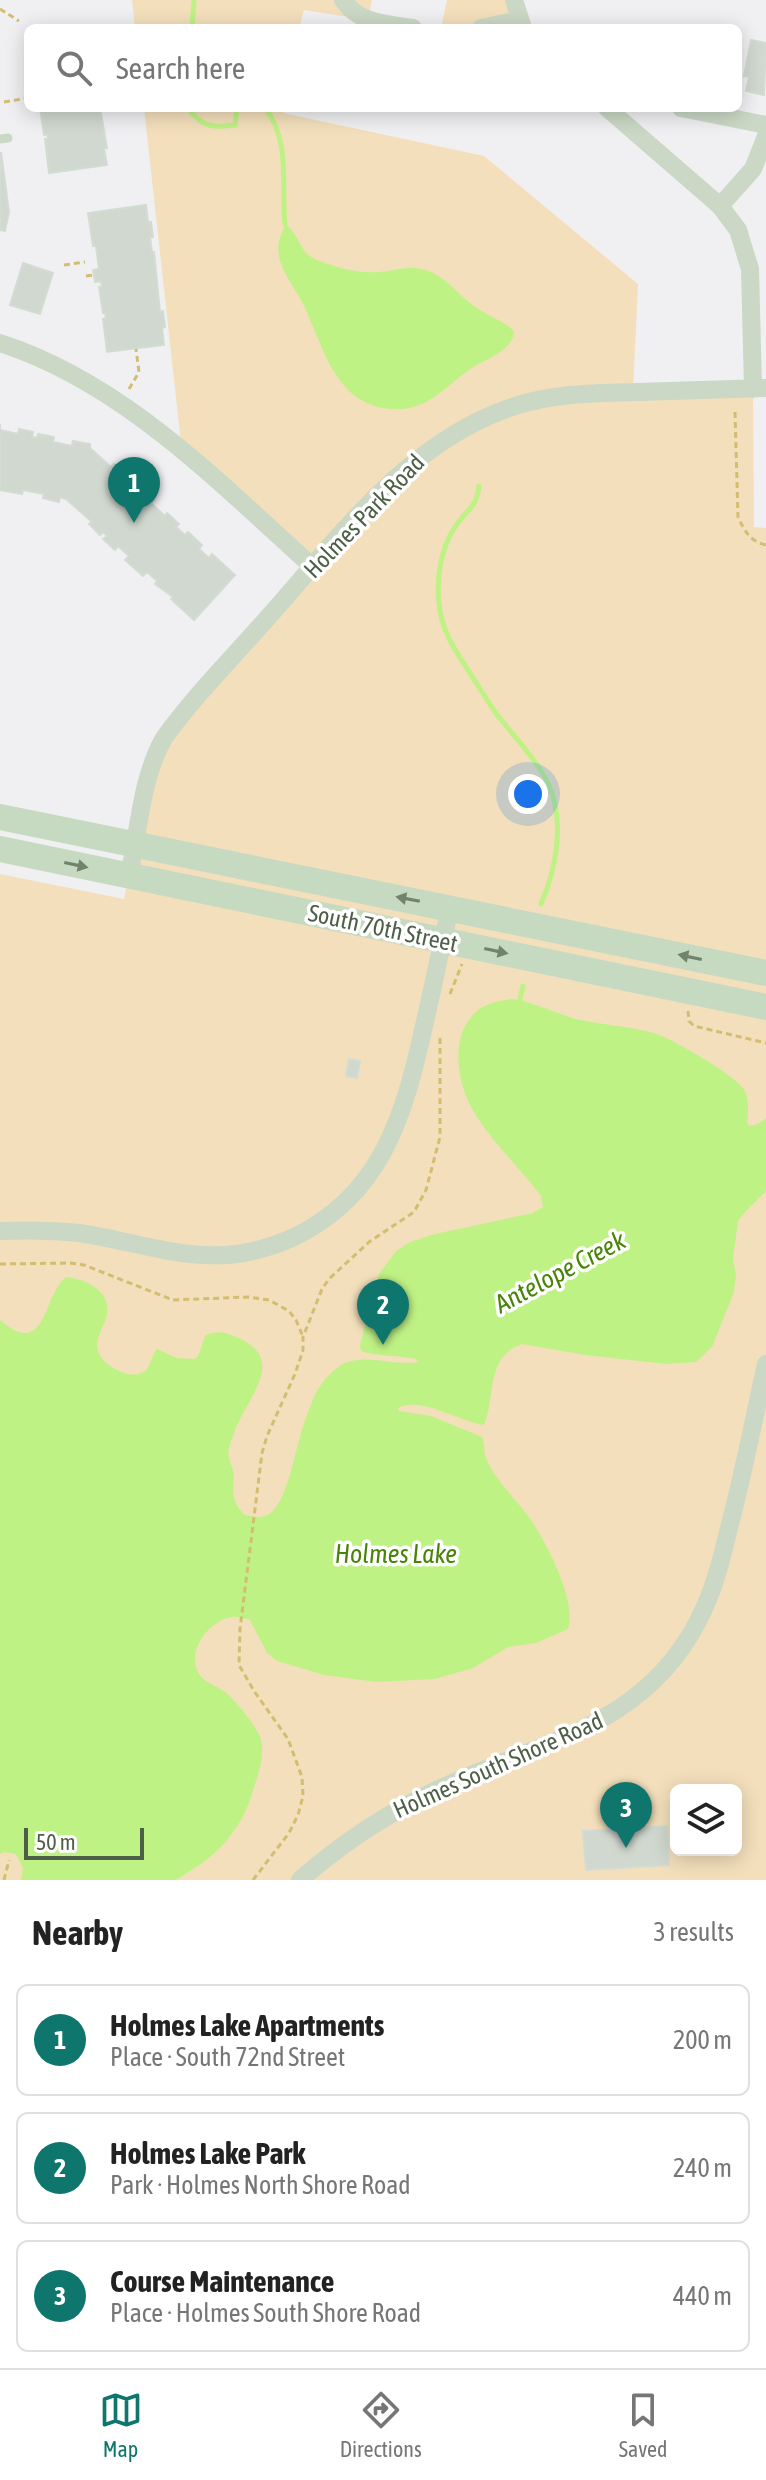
<!DOCTYPE html>
<meta charset="utf-8">
<style>
body{margin:0;font-family:"Asap Condensed",sans-serif;background:#f6f6f6;color:#222}
.controls{position:absolute;right:24px;bottom:24px;display:grid;overflow:hidden;border-radius:12px;box-shadow:0 4px 20px #0003}
.controls button{width:72px;height:72px;display:grid;place-items:center;padding:0;border:0;border-bottom:2px solid #e0e0e0;background:#fff;color:#222;font:40px sans-serif}
.scale{position:absolute;left:24px;bottom:20px;width:120px;box-sizing:border-box;padding-left:8px;border:4px solid #4d5f46;border-top:0;font-size:22px;line-height:28px;white-space:nowrap;color:#4d5f46;-webkit-text-stroke:6px #fff;paint-order:stroke}
.you{position:absolute;left:528px;top:794px;width:28px;height:28px;margin:-20px;border:6px solid #fff;border-radius:50%;background:#1a73e8;box-shadow:0 0 0 12px #1a73e833}
.badge{display:grid;place-items:center;width:52px;height:52px;border-radius:50%;background:#0f766e;color:#fff;font-size:26px;font-weight:700}
.pin{position:absolute;translate:-50% -66px;filter:drop-shadow(0 2px 4px #0008)}
.pin::after{content:'';position:absolute;top:42px;width:28px;height:24px;background:inherit;clip-path:polygon(0 0,100% 0,50% 100%)}
.list{margin:0;padding:0;list-style:none}
h2{display:flex;justify-content:space-between;align-items:center;height:104px;margin:0;padding:0 32px;font-size:34px}
h2 small{font-size:26px;font-weight:400;color:#767676}
.list li{display:grid;grid-template-columns:52px 1fr auto;gap:24px;align-items:center;box-sizing:border-box;height:112px;margin:0 16px 16px;padding:0 16px;border:2px solid #e0e0e0;border-radius:12px}
.list b{display:block;font-size:30px;white-space:nowrap}
.list p{margin:0;font-size:26px;white-space:nowrap;color:#767676}
.list em{font-size:26px;font-style:normal;color:#767676}
.icon{flex:none;width:44px;height:44px;fill:none;stroke:currentColor;stroke-width:2;stroke-linecap:round;stroke-linejoin:round}
.map{position:relative;flex:none;width:766px;height:1880px;overflow:hidden}
.search{position:absolute;background:#fff;box-shadow:0 4px 20px #0003;left:24px;right:24px;top:24px;height:88px;display:flex;align-items:center;gap:20px;box-sizing:border-box;padding:0 28px;border-radius:12px;color:#767676;font-size:30px}
.sheet{height:488px;background:#fff}
nav{display:flex;justify-content:space-around;align-items:center;box-sizing:border-box;height:112px;border-top:2px solid #e0e0e0;background:#fff;font-size:22px;color:#767676}
nav a{display:grid;justify-items:center;gap:4px}
nav .on{color:#0f766e}
.map>svg:first-child{display:block}
.green{fill:#f3dfbb;fill-rule:evenodd}
.water{fill:#bff285}
.lines{fill:none;stroke-linecap:round;stroke-linejoin:round}
.stream{stroke:#bff285;stroke-width:5}
.building{fill:#d0d8cf;stroke:#d3dcd3;stroke-width:2}
.path{stroke:#d3bd71;stroke-width:3;stroke-dasharray:6 4;stroke-linecap:butt}
.service{stroke:#cad8c5;stroke-width:9}
.minor{stroke:#cad8c5;stroke-width:18}
.secondary{stroke:#c6dac1;stroke-width:26}
.oneway{fill:#71846b}
.labels{text-anchor:middle;dominant-baseline:central;stroke-width:7;stroke-linejoin:round;paint-order:stroke}
.street-label{font-size:24px;fill:#4d5f46;stroke:#fff}
.water-label{font-size:26px;font-style:italic;fill:#488406;stroke:#fff}
</style>
<div class="map">
<svg width="766" height="1880" viewBox="0 0 766 1880">
<rect width="100%" height="100%" fill="#f0f0f2"/>
<!-- green -->
<path class="green" d="M132,0H372L368,20L304,10L299,28H135Z
M447,0H514L519,20L481,28H441Z
M144,108H283V113L484,156L638,284L633,392L753,389L754,527L766,528V1880H0V874L124,899L152,763L312,567L182,452ZM676,1790H736V1850H676Z"/>
<!-- water -->
<path class="water" d="M285,224C300,234 298,252 317,260C334,267 359,274 378,272C390,272 403,267 415,268C445,271 455,294 477,308C489,317 503,320 514,331C513,350 489,358 475,366C452,380 432,407 402,409C339,412 326,355 305,308C296,287 274,266 279,241C280,235 284,230 285,224Z
M512,999C527,1000 558,1014 576,1019C602,1025 629,1026 654,1033C673,1039 731,1073 743,1088C750,1098 748,1112 747,1123L749,1126L758,1124L766,1118V1191L745,1212L738,1221L733,1259L736,1275L734,1292L712,1347L696,1362L666,1364L585,1355L522,1344C485,1357 496,1397 484,1425C460,1422 421,1396 398,1408L399,1411L431,1416L482,1437C485,1444 483,1452 487,1460C494,1479 519,1502 531,1520C547,1544 577,1601 568,1629L536,1643L508,1647L473,1668L435,1679L377,1682L324,1675L277,1661L267,1653L250,1620C244,1619 237,1616 232,1617C211,1620 190,1646 196,1667C200,1681 211,1683 222,1690C232,1695 256,1726 260,1737C267,1756 256,1779 251,1797C241,1828 218,1855 190,1871C185,1874 179,1879 174,1880C161,1880 144,1880 131,1880C94,1880 58,1880 21,1880L23,1868L16,1854L4,1852L0,1854V1320C47,1360 42,1296 66,1277C85,1279 111,1290 107,1314C105,1327 94,1337 98,1351C102,1365 131,1382 145,1371C151,1366 151,1355 157,1349L177,1358L194,1359L198,1356L205,1336C215,1330 224,1332 234,1336C293,1359 243,1400 233,1436C230,1443 227,1452 229,1459C231,1466 234,1470 234,1477C233,1490 232,1500 241,1511C245,1516 245,1515 251,1516C257,1517 263,1518 269,1514C286,1504 294,1456 300,1437C303,1424 309,1410 314,1397C320,1384 329,1373 341,1365C364,1352 394,1367 418,1362L416,1359C398,1355 379,1357 361,1351L360,1345L379,1274L396,1251L410,1242L435,1234L533,1213L543,1207L541,1196C518,1165 486,1137 469,1103C456,1075 451,1033 477,1011C486,1003 500,1001 512,999Z"/>
<g class="lines">
<!-- stream -->
<path class="stream" d="M192,28L194,0
M188,108C202,127 212,128 235,125L237,108
M265,108C291,140 281,186 285,224
M479,486C477,508 465,511 455,527C441,548 436,578 439,603C441,629 454,649 468,670C478,685 487,701 498,716C514,736 533,756 546,779C566,817 557,867 541,904
M520,999L523,986"/>
</g>
<!-- building -->
<path class="building" d="M751,40L766,43L764,95L746,91L749,77L744,76Z
M40,108H100L107,148H104L107,165L49,173L45,139H48L47,134L44,135Z
M1,152L9,212L5,231L0,230Z
M146,205L148,222H151L153,237H150L152,252H154L160,312L163,311L165,327L162,328L164,345L107,352L103,319L106,318L105,313H103L99,287H102L101,281L95,282L93,270L99,269L96,246H93L88,213Z
M23,263L53,273L40,314L10,305Z
M0,424V430L18,434L19,429L33,432L32,437L37,438L38,434L54,437L53,442L72,446L73,441L90,444V448L111,467L114,464L126,475L123,479L133,488L137,484L154,500L151,503L165,516L167,513L179,524L176,527L185,535L188,532L202,545L199,549L209,558L212,554L235,575L194,620L171,599L173,597L155,584L157,581L147,572L143,576L125,560L129,556L118,546L115,550L103,539L107,536L103,532L100,535L89,524L92,522L66,499L60,497L59,502L43,498L44,494L23,490L22,494L0,490Z
M349,1059L360,1061L357,1078L346,1076Z
M667,1826L669,1865L586,1870L583,1831Z"/>
<g class="lines">
<!-- path -->
<path class="path" d="M0,9L19,21
M4,102L28,98
M64,265L85,262
M86,276L94,275
M129,389L139,372L136,349
M735,412L738,517C745,532 750,541 766,545
M450,994L462,964
M688,1011L689,1021L694,1026L766,1043
M0,1264L70,1263L84,1265L173,1300L248,1297L269,1300L289,1311L296,1320L303,1337
M4,1880L9,1860
M253,1880L289,1833L298,1815L303,1796L302,1777L288,1739L254,1691L239,1665L240,1629L262,1453L267,1436L295,1374L303,1350V1337L322,1289L329,1279L369,1242L414,1212L426,1190L440,1137V1036"/>
<!-- service -->
<path class="service" d="M0,139L8,138"/>
<!-- minor -->
<path class="minor" d="M343,0C359,24 387,24 413,28
M514,0L523,28
M481,28L519,20
M607,108L720,206L738,230L750,269L753,389
M681,108L766,125
M720,206L753,169L766,136
M0,343C124,383 218,482 313,567
M129,876C139,831 141,778 164,738C196,694 235,655 271,614C341,535 408,442 512,407C553,393 596,393 638,392C681,391 723,389 766,388
M0,1231C26,1230 53,1230 79,1233C121,1239 162,1253 204,1255C234,1257 265,1250 292,1238C382,1196 404,1115 424,1026C433,987 441,947 450,908
M300,1880C343,1842 389,1812 441,1788C539,1742 643,1728 698,1621C714,1591 722,1557 730,1524C744,1471 754,1418 766,1364"/>
<!-- secondary -->
<path class="secondary" d="M0,817L766,973
M0,849L766,1007"/>
</g>
<!-- one-way arrows -->
<defs><path id="oneway-solid" d="M-6-.8H1V-3.2L6.5 0L1 3.2V.8H-6Z" transform="scale(2)"/></defs>
<g class="oneway">
<use href="#oneway-solid" transform="translate(76 865) rotate(12)"/>
<use href="#oneway-solid" transform="translate(408 899) rotate(-169)"/>
<use href="#oneway-solid" transform="translate(496 951) rotate(12)"/>
<use href="#oneway-solid" transform="translate(690 957) rotate(-168)"/>
</g>
<g class="labels">
<!-- street labels -->
<g class="street-label">
<text transform="translate(364 516) rotate(-46)">Holmes Park Road</text>
<text transform="translate(383 928) rotate(12)">South 70th Street</text>
<text transform="translate(498 1765) rotate(-24)">Holmes South Shore Road</text>
</g>
<!-- water labels -->
<g class="water-label">
<text transform="translate(560 1272) rotate(-28)">Antelope Creek</text>
<text x="396" y="1554">Holmes Lake</text>
</g>
</g>
</svg>
<div class="controls">
<button><svg class="icon" aria-label="layers" viewBox="0 0 24 24"><path d="M12 4l9 5-9 5-9-5zM3 14l9 5 9-5"/></svg></button>
</div>
<div class="scale">50 m</div>
<div class="you"></div>
<div class="pin badge" style="left:134px;top:523px">1</div>
<div class="pin badge" style="left:383px;top:1345px">2</div>
<div class="pin badge" style="left:626px;top:1848px">3</div>
<div class="search"><svg class="icon" aria-label="search" viewBox="0 0 24 24"><circle cx="10" cy="10" r="6"/><path d="M15 15l6 6"/></svg>Search here</div>
</div>
<section class="sheet">
<h2>Nearby<small>3 results</small></h2>
<ul class="list">
<li><span class="badge">1</span><div><b>Holmes Lake Apartments</b><p>Place · South 72nd Street</p></div><em>200 m</em></li>
<li><span class="badge">2</span><div><b>Holmes Lake Park</b><p>Park · Holmes North Shore Road</p></div><em>240 m</em></li>
<li><span class="badge">3</span><div><b>Course Maintenance</b><p>Place · Holmes South Shore Road</p></div><em>440 m</em></li>
</ul>
</section>
<nav>
<a class="on"><svg class="icon" aria-label="map" viewBox="0 0 24 24"><path d="M3 6l6-2 6 2 6-2v14l-6 2-6-2-6 2zM9 4v14M15 6v14"/></svg>Map</a>
<a><svg class="icon" aria-label="directions" viewBox="0 0 24 24"><path d="M12 3l9 9-9 9-9-9zM9 14v-3h6M13 9l2 2-2 2"/></svg>Directions</a>
<a><svg class="icon" aria-label="saved" viewBox="0 0 24 24"><path d="M7 4h10v16l-5-4-5 4z"/></svg>Saved</a>
</nav>
